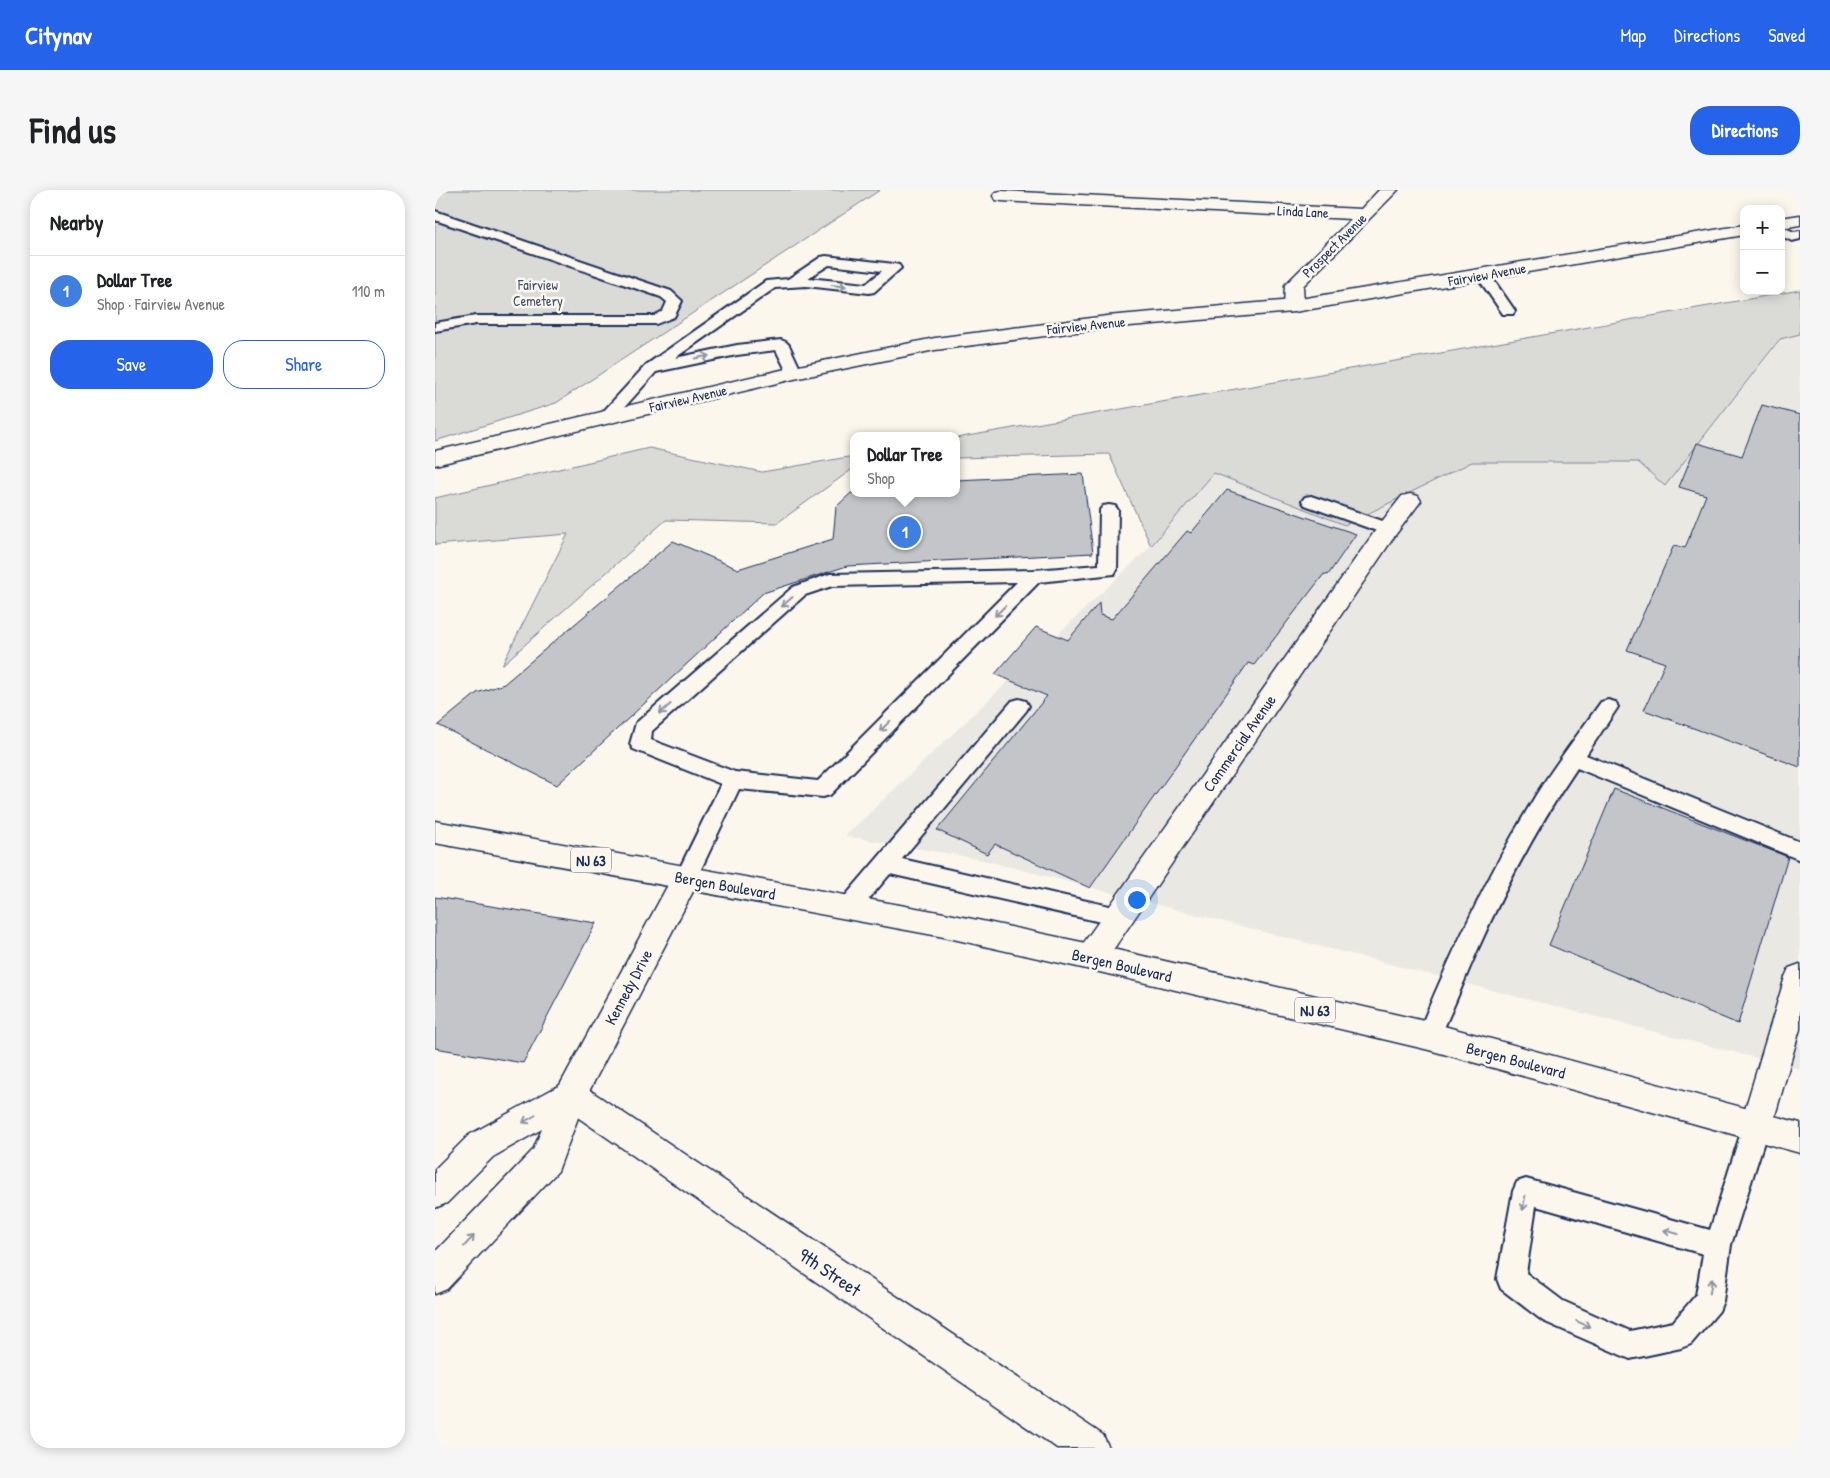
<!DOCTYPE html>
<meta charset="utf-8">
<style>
body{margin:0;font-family:"Patrick Hand",sans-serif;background:#f6f6f6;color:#202124}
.controls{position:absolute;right:15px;top:15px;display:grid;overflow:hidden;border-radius:10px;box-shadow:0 2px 12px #0003}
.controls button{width:45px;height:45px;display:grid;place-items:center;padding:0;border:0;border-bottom:1px solid #e0e0e0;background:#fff;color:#202124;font:25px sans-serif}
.you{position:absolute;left:701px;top:709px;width:18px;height:18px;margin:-12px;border:4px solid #fff;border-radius:50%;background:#1a73e8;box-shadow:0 0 0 8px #1a73e833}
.badge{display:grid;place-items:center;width:32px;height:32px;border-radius:50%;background:#2563eb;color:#fff;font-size:16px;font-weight:700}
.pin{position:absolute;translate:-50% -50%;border:2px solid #fff;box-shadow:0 1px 5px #0006}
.popup{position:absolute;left:415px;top:242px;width:110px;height:65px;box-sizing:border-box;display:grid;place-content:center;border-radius:10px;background:#fff;filter:drop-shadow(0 1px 4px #0005);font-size:16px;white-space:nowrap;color:#757577}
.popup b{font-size:19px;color:#202124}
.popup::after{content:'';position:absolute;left:50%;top:100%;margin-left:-10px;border:10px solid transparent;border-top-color:#fff}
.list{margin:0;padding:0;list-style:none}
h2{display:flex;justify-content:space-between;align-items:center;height:65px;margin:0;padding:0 20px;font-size:21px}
h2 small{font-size:16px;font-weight:400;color:#757577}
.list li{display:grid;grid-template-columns:32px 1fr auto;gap:15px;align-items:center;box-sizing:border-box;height:70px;padding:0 20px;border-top:1px solid #e0e0e0}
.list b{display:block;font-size:19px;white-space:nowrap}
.list p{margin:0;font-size:16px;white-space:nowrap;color:#757577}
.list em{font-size:16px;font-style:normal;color:#757577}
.actions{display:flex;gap:10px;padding:15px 20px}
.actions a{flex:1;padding:11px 0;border:1px solid #2563eb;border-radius:20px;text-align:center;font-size:18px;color:#2563eb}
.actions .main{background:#2563eb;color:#fff}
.map{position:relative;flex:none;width:1365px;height:1258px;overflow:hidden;border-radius:20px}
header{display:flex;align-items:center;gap:30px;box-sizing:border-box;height:70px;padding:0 25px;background:#2563eb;color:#fff}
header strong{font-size:24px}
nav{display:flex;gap:28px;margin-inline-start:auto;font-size:18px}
.intro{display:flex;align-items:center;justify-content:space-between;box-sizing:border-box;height:120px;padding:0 30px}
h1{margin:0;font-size:35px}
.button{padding:12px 22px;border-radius:20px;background:#2563eb;color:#fff;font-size:18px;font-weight:700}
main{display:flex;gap:30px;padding:0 30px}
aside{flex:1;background:#fff;border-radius:20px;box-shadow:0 2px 12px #0003}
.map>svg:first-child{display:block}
.built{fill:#eae8e2}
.green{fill:#dadad7;stroke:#7a849a}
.building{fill:#c3c5c9;stroke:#1b2f5e}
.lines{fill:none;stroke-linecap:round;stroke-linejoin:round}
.service-casing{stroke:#1b2f5e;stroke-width:4}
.minor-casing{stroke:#1b2f5e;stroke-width:3}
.tertiary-casing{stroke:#1b2f5e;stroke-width:3}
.secondary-casing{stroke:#1b2f5e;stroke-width:3}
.primary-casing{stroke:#1b2f5e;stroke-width:3}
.service{fill:#fbf7ec;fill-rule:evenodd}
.minor{fill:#fbf7ec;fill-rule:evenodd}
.tertiary{fill:#fbf7ec;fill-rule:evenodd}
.secondary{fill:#fbf7ec;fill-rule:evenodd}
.primary{fill:#fbf7ec;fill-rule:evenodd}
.oneway{stroke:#8b93a5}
.labels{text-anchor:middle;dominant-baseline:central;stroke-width:5;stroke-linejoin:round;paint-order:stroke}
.far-street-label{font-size:14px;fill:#1b2f5e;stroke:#fbf7ec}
.far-park-label{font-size:14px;fill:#415176;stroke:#fbf7ec}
.shield{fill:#fbf7ec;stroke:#5e6b89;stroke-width:1}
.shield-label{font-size:15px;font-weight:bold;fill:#1b2f5e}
.street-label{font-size:16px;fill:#1b2f5e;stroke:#fbf7ec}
.near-street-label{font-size:19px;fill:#1b2f5e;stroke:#fbf7ec}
</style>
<header>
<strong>Citynav</strong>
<nav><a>Map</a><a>Directions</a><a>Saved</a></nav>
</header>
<div class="intro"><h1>Find us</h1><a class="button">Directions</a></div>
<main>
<aside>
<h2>Nearby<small></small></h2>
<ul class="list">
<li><span class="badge" style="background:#3f7fe0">1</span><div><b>Dollar Tree</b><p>Shop · Fairview Avenue</p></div><em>110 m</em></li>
</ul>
<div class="actions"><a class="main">Save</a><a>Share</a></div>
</aside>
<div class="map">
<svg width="1365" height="1258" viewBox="0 0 1365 1258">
<rect width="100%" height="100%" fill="#fbf7ec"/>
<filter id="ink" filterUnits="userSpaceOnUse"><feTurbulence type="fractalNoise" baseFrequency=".02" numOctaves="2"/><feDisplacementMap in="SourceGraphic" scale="10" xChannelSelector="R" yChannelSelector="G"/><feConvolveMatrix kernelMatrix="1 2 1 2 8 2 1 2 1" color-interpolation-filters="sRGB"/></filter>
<g filter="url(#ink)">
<!-- built -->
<path class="built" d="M1365,144V879L544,669L410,646L716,356L779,283L910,335L1037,272H1203L1230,296L1346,149Z"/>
<!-- green -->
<path class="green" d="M0,0H445L121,213L0,251Z
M1365,100V144L1345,149L1230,296L1203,272H1037L910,335L779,283L716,356L674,264L521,268V248Z
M214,258L327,282L419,266V278L342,333L231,330L67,475L133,344L0,355V308Z"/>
<!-- building -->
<path class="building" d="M1327,215L1365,225V577L1209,520L1230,473L1192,460L1239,355L1250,358L1271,305L1244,297L1262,253L1307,266Z
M648,284L658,363L412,376L328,403L122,595L3,535L42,503L69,494L238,351L303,379L398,349L401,317L416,303H521V290Z
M792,300L921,344L893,385L889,384L819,475L813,473L655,698L560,654L552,664L502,640L612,506L560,484L601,437L633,450L664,413L665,425L677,429L752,341L756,343Z
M1179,599L1353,667L1303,834L1114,755Z
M0,707L161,733L88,873L0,858Z"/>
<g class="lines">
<!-- service casing -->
<g class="service-casing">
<path id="service" d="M0,21L236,101L247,111L239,127L221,134H41L0,141V133L41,126H219L228,121L232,112L226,107L0,30Z
M1346,36L1359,42L1365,41V49L1357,51L1346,46Z
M391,66L459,74L464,75L466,78L439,102L434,103L371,96L340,98L240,168L302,155L346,150L351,152L354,155L367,183L364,186H354L341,160L302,165L221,182L178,230H166L164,227L166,224L211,175L331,91L353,89L386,67ZM394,75L447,81L431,94L373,88Z
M1048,81L1053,82L1078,118L1080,121L1078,124H1068L1041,85L1043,82Z
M876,306L959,335L962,339L959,343L953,345L870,315L867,311L870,307Z
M674,315L680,316L683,320L682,380L679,384L604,392L395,605L388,607L304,599L259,694L251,697L243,694L240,688L286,594L198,559L195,554L201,533L358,397L389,386L395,384L599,380L664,375L665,320L668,316ZM582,392L383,591L300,582L216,550L217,541L370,405L397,396Z
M584,509L591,511L594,516L591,521L467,669L683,718L691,720L694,727L691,734L683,736L455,684L422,723L414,726L406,723L403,717L406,711L577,511Z
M1173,510L1180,512L1183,517L1151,565L1365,652V670L1142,578C1103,635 1071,696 1043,759C1029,790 1017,822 1002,853L994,857L986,853L982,846C1016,763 1054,682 1101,605C1121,573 1144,543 1166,512Z
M1321,924L1330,928L1334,936L1296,1055L1288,1111L1284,1121L1256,1154L1246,1158L1195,1169L1108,1131L1066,1099L1062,1089L1078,1001L1082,992L1091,989L1275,1040L1308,936L1312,928ZM1101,1016L1268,1064L1261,1105L1238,1132L1195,1141L1128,1111L1091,1083Z"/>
</g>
<!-- minor casing -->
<g class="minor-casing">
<path id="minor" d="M944,0H963L868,96L869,116L866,120L859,122L852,120L849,116L850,95L916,29L567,11L561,10L558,6L561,2L567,1L926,19Z
M975,304L983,306L986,311L961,344L667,776L656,780L645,776L641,767L645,758L945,334L967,306Z
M1365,774V839L1337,936L1333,947L1321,951L1309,947L1305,936L1350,787L1354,778Z
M136,890L147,895L668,1245L674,1258H622L125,915L120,905L125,895Z"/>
</g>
<!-- tertiary casing -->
<g class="tertiary-casing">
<path id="tertiary" d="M251,677L261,680L265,688L150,909L123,981L12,1099L0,1104V1062L98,960L107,939L58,967L12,1013L0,1018V979L34,945L125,895L241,680Z"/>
</g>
<!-- secondary casing -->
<g class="secondary-casing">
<path id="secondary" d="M1365,25V35L1346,38V28Z
M1309,35V45L859,122L672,138L500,160L359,189L0,275V261L359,177L500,148L672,126L859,110Z"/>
</g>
<!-- primary casing -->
<g class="primary-casing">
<path id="primary" d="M0,631L509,723L656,754L994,832L1365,933V963L994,860L656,780L509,747L0,653Z"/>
</g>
<!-- service -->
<use href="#service" class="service"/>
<!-- minor -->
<use href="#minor" class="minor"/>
<!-- tertiary -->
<use href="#tertiary" class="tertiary"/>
<!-- secondary -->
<use href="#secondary" class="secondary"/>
<!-- primary -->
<use href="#primary" class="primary"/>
</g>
<!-- one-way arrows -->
<defs><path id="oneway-shaft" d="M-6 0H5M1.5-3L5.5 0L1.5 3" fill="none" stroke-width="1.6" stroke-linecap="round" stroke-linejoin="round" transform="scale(1.25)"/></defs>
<g class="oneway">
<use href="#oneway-shaft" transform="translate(404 96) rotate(7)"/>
<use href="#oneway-shaft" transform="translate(267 167) rotate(-12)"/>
<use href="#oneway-shaft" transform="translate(352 412) rotate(139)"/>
<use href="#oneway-shaft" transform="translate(565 421) rotate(135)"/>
<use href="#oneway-shaft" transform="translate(230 519) rotate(139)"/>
<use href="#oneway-shaft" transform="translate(450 536) rotate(135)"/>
<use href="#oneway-shaft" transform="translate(94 929) rotate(150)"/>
<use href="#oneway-shaft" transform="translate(1089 1013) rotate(100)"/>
<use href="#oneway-shaft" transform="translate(1236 1042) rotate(-164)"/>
<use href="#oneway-shaft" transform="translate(34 1051) rotate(-47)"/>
<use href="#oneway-shaft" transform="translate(1276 1096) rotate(-81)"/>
<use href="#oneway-shaft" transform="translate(1148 1134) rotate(24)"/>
</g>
</g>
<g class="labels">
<!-- far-street labels -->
<g class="far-street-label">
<text transform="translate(868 21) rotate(3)">Linda Lane</text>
<text transform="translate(899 55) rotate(-45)">Prospect Avenue</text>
<text transform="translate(1052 84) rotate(-10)">Fairview Avenue</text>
<text transform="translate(651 135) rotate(-6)">Fairview Avenue</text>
<text transform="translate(253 208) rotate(-13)">Fairview Avenue</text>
</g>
<!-- far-park labels -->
<g class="far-park-label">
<text x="103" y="94">Fairview<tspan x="103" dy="16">Cemetery</tspan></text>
</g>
<!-- shield labels -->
<g class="shield">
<rect x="136" y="657.5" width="40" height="25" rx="4"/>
<rect x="860" y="807.5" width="40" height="25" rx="4"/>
</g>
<g class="shield-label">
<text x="156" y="670">NJ 63</text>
<text x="880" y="820">NJ 63</text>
</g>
<!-- street labels -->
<g class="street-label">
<text transform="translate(804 553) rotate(-55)">Commercial Avenue</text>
<text transform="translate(290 695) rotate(10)">Bergen Boulevard</text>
<text transform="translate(687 775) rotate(13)">Bergen Boulevard</text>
<text transform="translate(193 797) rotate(-62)">Kennedy Drive</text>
<text transform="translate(1081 870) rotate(15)">Bergen Boulevard</text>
</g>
<!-- near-street labels -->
<g class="near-street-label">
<text transform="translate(395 1082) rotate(34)">9th Street</text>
</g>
</g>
</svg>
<div class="controls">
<button>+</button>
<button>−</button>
</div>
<div class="you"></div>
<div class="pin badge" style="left:470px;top:342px;background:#3f7fe0">1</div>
<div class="popup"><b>Dollar Tree</b>Shop</div>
</div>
</main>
